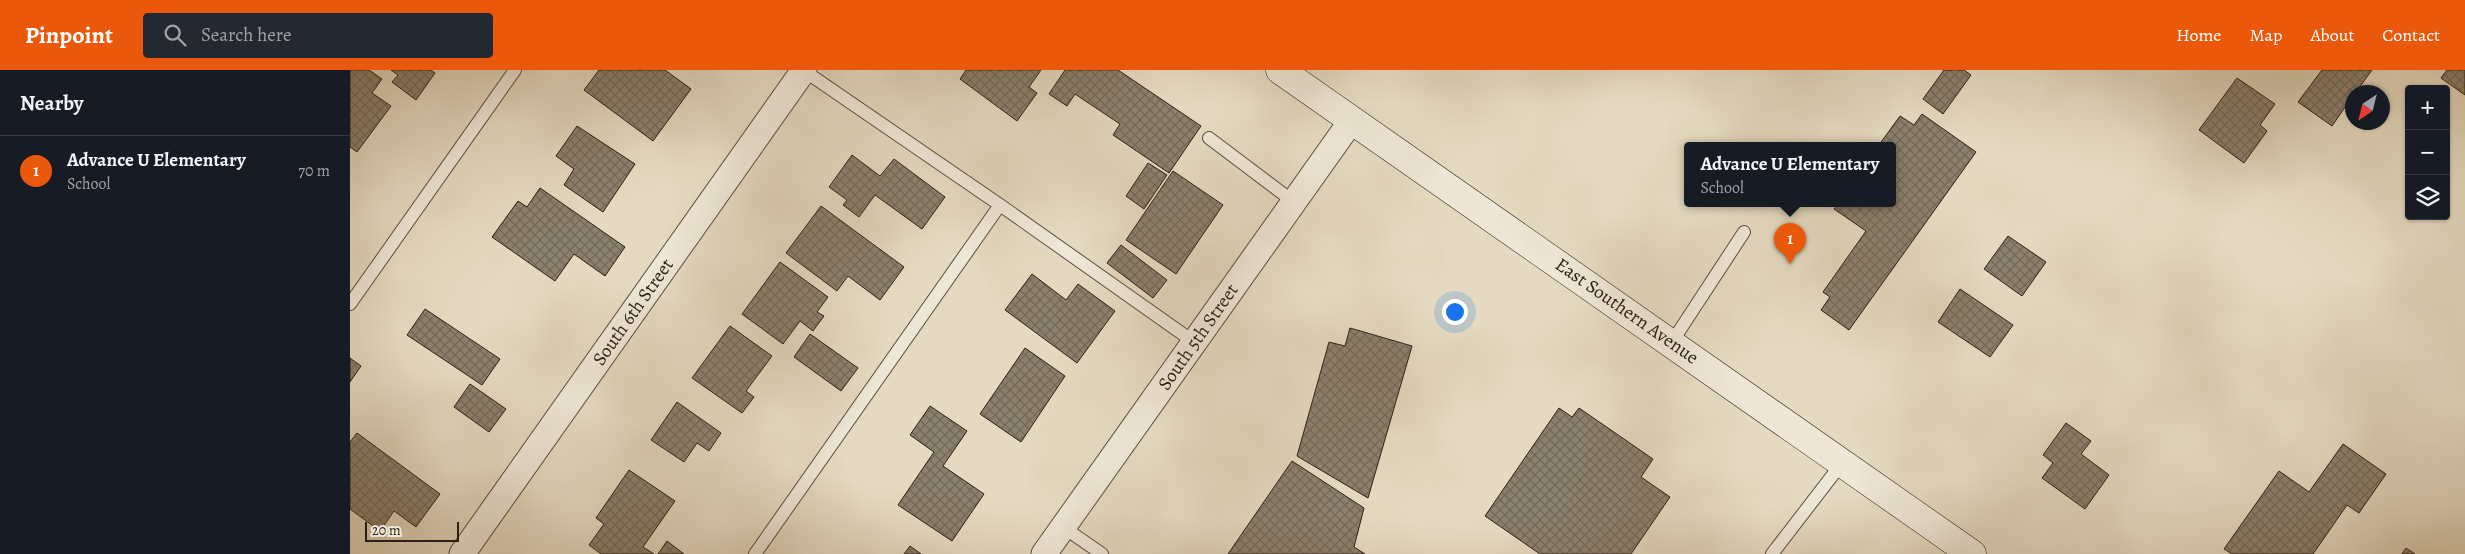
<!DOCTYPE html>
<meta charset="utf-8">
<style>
body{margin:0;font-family:Alegreya,serif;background:#242831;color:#f1f3f6}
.controls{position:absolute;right:15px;top:15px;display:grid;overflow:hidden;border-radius:5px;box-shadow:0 1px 4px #0004}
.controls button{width:45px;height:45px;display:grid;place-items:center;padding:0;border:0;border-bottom:1px solid #363941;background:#171b24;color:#f1f3f6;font:25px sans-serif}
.compass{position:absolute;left:1995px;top:15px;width:45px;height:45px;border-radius:50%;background:#171b24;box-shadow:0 1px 4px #0004;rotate:215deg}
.scale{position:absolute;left:15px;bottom:12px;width:94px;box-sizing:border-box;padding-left:5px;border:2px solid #2b2015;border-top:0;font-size:14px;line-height:18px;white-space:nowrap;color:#2b2015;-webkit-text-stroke:4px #eee7d7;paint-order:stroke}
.you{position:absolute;left:1104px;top:241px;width:18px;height:18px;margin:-12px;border:4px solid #fff;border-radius:50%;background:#1a73e8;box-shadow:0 0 0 8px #1a73e833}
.badge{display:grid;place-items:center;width:32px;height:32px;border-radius:50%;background:#ea580c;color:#fff;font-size:16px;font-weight:700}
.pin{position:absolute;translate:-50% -41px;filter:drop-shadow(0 1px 2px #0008)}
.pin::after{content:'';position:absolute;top:26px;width:18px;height:15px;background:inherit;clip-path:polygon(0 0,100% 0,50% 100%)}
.popup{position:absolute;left:1334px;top:72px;width:212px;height:65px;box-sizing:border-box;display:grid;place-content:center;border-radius:5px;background:#171b24;filter:drop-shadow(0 1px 4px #0005);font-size:16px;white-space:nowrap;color:#9ea1a6}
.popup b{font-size:19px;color:#f1f3f6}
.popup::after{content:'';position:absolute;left:50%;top:100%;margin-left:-10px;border:10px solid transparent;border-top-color:#171b24}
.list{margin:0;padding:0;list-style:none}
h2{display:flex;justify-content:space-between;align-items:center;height:65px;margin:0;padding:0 20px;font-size:21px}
h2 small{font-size:16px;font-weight:400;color:#9ea1a6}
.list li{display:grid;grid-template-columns:32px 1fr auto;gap:15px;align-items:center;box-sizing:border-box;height:70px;padding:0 20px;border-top:1px solid #363941}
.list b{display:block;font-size:19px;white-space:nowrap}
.list p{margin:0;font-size:16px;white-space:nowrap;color:#9ea1a6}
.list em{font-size:16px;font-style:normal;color:#9ea1a6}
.icon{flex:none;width:28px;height:28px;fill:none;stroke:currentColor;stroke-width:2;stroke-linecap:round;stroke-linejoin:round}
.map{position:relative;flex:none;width:2115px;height:484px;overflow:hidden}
header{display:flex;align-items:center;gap:30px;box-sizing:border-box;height:70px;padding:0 25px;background:#ea580c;color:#fff}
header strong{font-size:24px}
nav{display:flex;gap:28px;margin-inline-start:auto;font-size:18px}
.search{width:350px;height:45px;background:#242831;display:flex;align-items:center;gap:12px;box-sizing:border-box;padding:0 18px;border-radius:5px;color:#9ea1a6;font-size:19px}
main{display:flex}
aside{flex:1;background:#171b24}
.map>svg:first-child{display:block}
.building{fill:url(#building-cross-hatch);stroke:#2b2015}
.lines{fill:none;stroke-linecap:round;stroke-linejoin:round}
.lane-casing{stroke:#5a4e40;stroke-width:14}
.street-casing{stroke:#5a4e40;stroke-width:27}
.secondary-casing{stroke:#2b2015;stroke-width:29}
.lane{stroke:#eee7d7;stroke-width:12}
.street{stroke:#eee7d7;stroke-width:25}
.secondary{stroke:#eee7d7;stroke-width:28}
.labels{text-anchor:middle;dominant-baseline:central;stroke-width:5;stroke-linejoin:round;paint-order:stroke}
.street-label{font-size:19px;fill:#2b2015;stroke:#eee7d7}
</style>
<header>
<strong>Pinpoint</strong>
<div class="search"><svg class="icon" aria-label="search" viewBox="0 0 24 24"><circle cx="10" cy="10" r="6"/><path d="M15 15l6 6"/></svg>Search here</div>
<nav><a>Home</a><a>Map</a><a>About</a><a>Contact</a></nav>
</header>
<main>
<aside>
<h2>Nearby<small></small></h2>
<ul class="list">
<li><span class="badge">1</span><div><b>Advance U Elementary</b><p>School</p></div><em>70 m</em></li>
</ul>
</aside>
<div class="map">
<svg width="2115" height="484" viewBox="0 0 2115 484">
<defs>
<pattern id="building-cross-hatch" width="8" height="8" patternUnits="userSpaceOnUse" patternTransform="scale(1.25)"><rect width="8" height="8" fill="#8c816e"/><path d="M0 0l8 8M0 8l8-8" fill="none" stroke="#736959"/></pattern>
</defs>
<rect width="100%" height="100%" fill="#e5dac1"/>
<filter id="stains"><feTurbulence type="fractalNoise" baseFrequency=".004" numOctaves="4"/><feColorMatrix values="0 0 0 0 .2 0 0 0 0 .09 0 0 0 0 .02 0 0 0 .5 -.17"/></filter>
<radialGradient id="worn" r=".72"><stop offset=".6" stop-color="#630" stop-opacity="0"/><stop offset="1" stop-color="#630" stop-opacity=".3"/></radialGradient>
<!-- building -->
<path class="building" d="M0,0H19L32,9L22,23L41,36L7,82L0,77Z
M41,0H81L85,3L66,30L42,12L48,5Z
M249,0H315L341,19L303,71L234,20Z
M616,0H691L679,17L687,23L667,51L610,9Z
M715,0H768L851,56L819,103L763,65L770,54L725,24L717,36L699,24Z
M1594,0H1614L1621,5L1593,44L1573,29Z
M1972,0H2022L2006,22H2002V27L1982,56L1948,32Z
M2097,0H2115V25L2091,8Z
M1887,8L1925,34L1910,55L1917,61L1894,93L1849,60Z
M1572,44L1626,82L1499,260L1471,240L1480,227L1473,222L1516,161L1484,139L1489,133H1542V75H1529L1550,46L1564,55Z
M227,56L285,94L253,142L214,115L224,99L206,86Z
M502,85L530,106L544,89L595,127L572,159L525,125L509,147L493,135L497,130L479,117Z
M798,93L817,105L794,139L776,126Z
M823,101L873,135L826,204L776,170Z
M190,118L275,177L255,206L224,184L205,211L142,167L168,131L177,137Z
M471,136L554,197L530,230L498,206L487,221L436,183Z
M1658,166L1696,192L1672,226L1634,199Z
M771,175L817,210L803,228L757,193Z
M430,192L478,227L467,242L474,246L463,261L450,251L433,274L392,244Z
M682,204L716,230L728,214L765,241L727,293L655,240Z
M1610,219L1663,255L1640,287L1588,252Z
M75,239L150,289L132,315L57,265Z
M380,256L422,286L396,321L404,327L392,343L342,308Z
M1000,258L1062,276L1018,428L947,386L979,272L995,276Z
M460,264L508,298L491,321L444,287Z
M675,278L715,306L671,372L630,344Z
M0,288L11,296L0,312Z
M120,314L156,339L139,362L104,337Z
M327,332L371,363L359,381L347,373L334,392L301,370Z
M580,336L617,361L593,396L634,424L602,471L548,435L584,382L560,365Z
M1209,338L1222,347L1229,338L1303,389L1291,407L1320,427L1281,484H1190L1135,446Z
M1716,353L1741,371L1731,384L1759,405L1735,439L1692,408L1703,393L1693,385Z
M7,363L90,424L66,457L44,441L30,461L0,439V372Z
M1993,374L2036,404L2009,443L1997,435L1963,484H1882L1874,479L1929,401L1959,422Z
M942,391L1014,438L1004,477L1015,484H878Z
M279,400L325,431L293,477L304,484H251L239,475L254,454L246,448Z
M317,471L334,484H308Z
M560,476L571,484H554Z
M2056,478L2065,484H2052Z"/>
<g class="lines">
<!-- lane casing -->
<g class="lane-casing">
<path id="lane" d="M453,0L650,135L844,272
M859,68L944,132
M0,234L165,0
M1322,272L1394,162
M713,457L752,484
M405,484L650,135
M1422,484L1492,393"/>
</g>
<!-- street casing -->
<g class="street-casing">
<path id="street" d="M112,484L454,0
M694,484L1002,50"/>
</g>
<!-- secondary casing -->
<g class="secondary-casing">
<path id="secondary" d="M930,0L1622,484"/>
</g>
<!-- lane -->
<use href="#lane" class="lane"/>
<!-- street -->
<use href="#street" class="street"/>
<!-- secondary -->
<use href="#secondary" class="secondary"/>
</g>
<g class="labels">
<!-- street labels -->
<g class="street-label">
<text transform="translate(1277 241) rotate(35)">East Southern Avenue</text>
<text transform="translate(283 242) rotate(-55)">South 6th Street</text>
<text transform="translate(848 267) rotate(-55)">South 5th Street</text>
</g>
</g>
<rect width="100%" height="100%" filter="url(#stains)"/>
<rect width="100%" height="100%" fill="url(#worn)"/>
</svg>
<div class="controls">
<button>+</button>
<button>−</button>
<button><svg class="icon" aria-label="layers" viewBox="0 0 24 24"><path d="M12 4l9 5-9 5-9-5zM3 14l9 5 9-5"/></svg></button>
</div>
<svg class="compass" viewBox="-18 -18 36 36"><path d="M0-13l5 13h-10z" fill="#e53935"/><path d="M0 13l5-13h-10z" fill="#9ea1a6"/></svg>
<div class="scale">20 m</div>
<div class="you"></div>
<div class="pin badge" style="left:1440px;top:194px">1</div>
<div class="popup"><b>Advance U Elementary</b>School</div>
</div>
</main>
